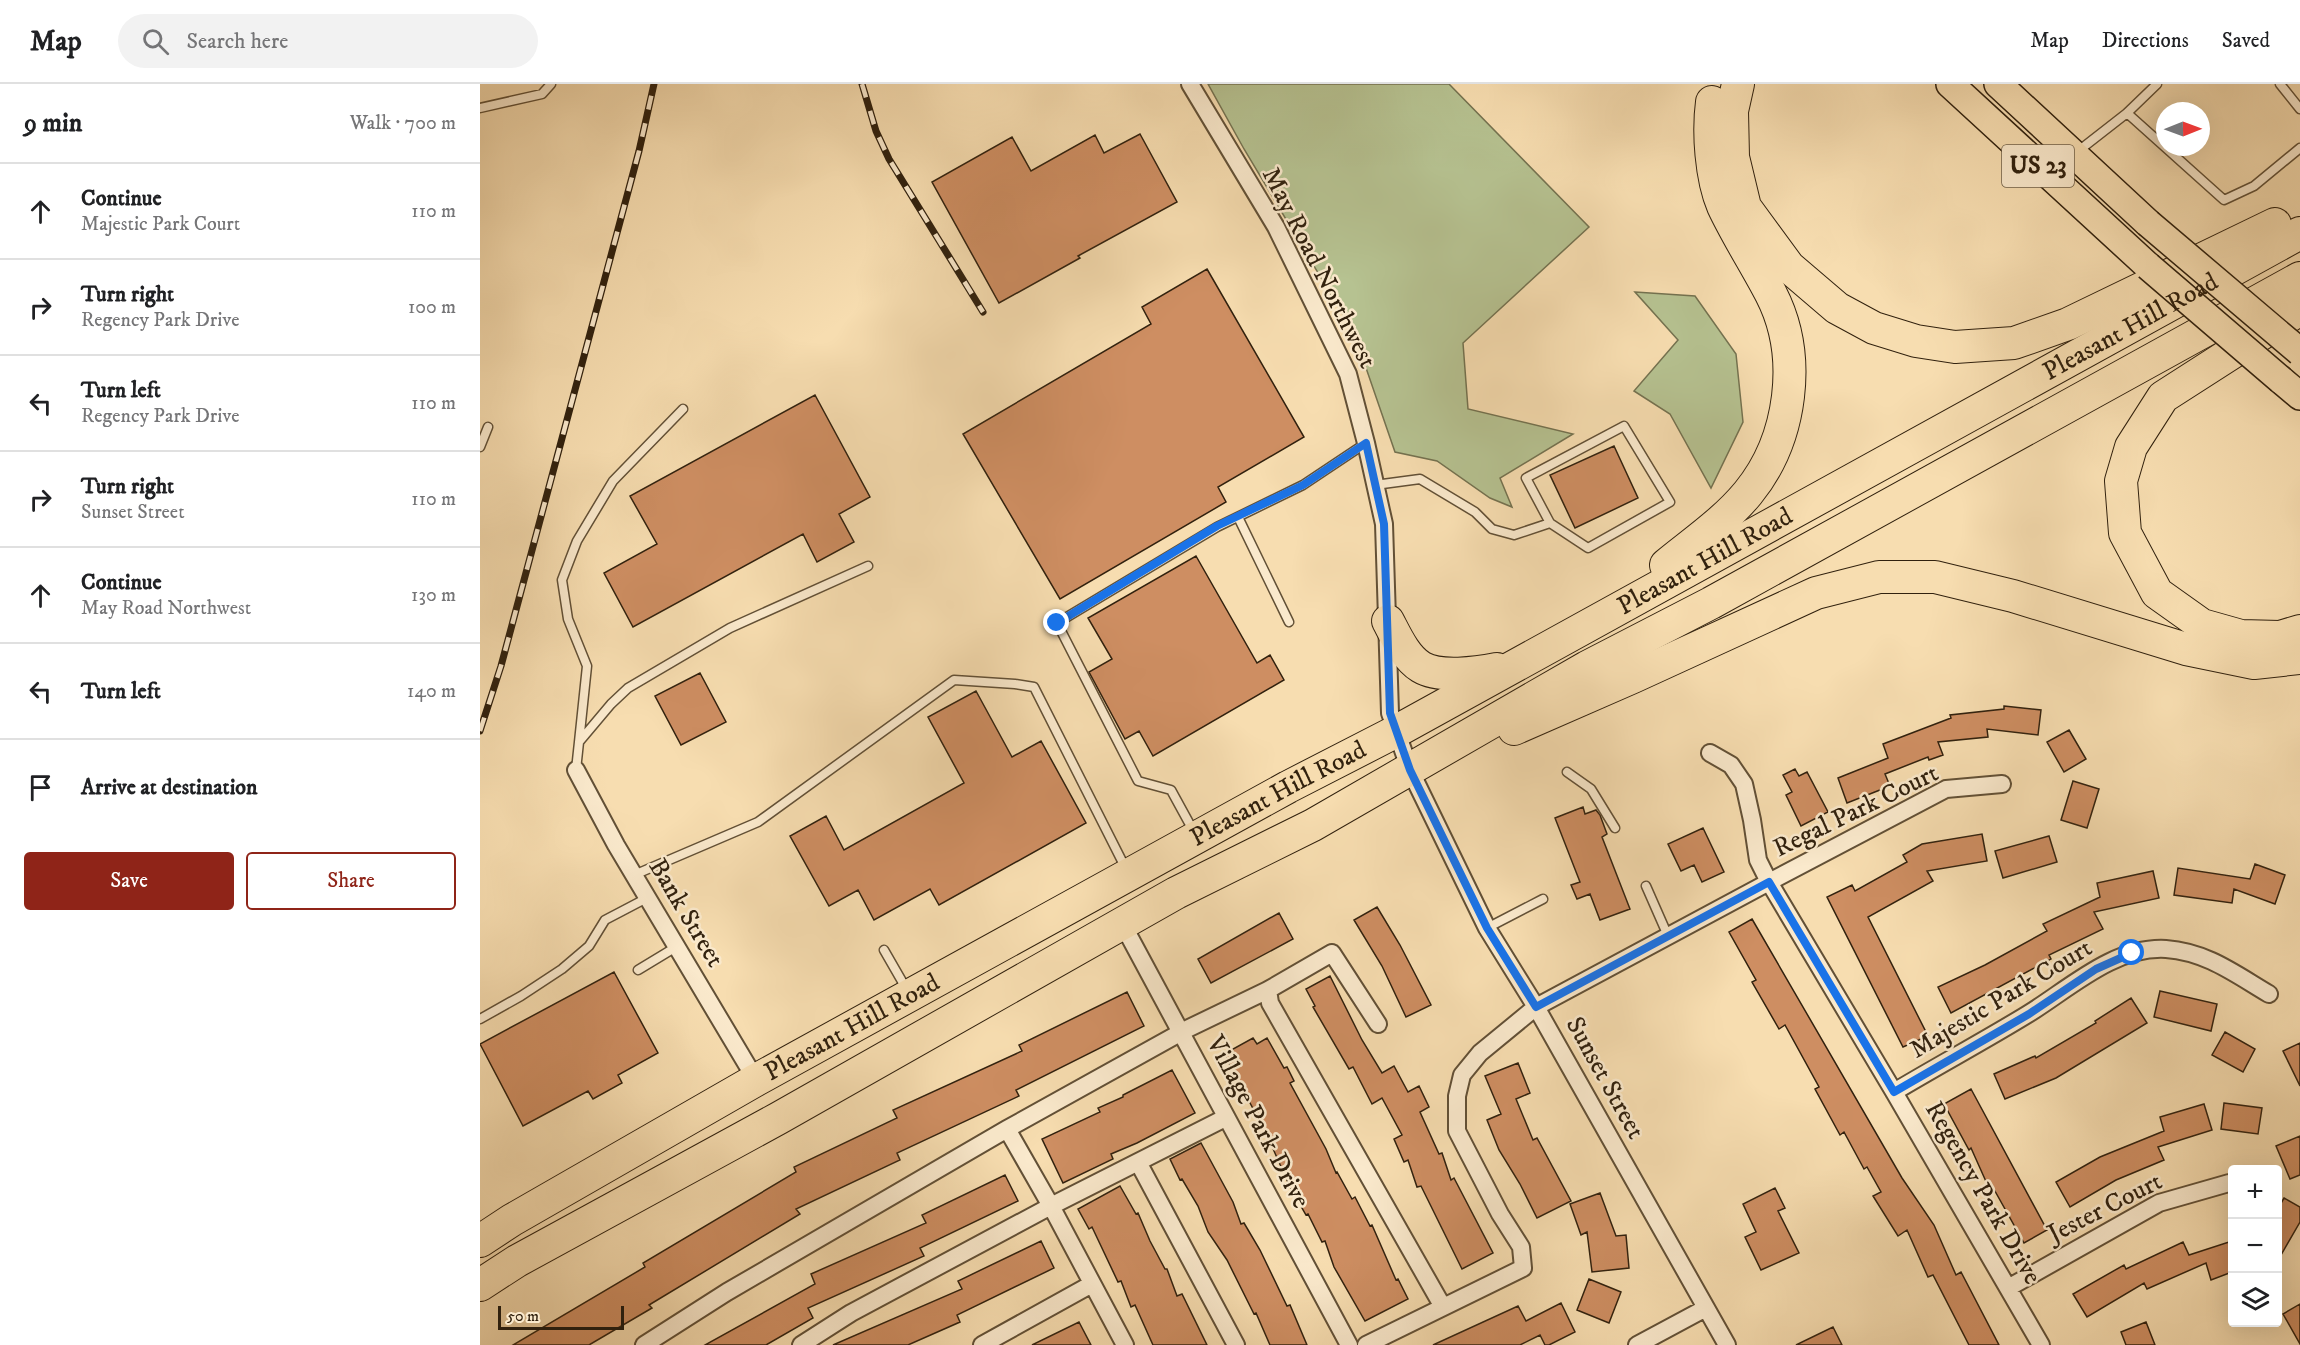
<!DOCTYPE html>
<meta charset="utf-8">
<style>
body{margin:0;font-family:"IM FELL DW Pica",serif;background:#f2f2f2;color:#202124}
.controls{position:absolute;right:18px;bottom:18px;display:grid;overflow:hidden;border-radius:6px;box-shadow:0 6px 24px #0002}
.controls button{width:54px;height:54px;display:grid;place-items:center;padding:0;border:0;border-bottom:2px solid #e0e0e0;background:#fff;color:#202124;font:30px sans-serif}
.compass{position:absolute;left:1676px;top:18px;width:54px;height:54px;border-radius:50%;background:#fff;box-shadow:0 6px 24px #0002;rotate:89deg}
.scale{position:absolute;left:18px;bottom:15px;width:126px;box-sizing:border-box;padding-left:6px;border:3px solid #31210e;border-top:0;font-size:16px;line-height:21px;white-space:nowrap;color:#31210e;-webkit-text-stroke:4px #fae9cc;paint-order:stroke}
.stop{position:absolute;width:18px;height:18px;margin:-14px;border:4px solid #1a73e8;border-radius:50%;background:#fff}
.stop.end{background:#1a73e8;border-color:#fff;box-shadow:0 2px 6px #0008}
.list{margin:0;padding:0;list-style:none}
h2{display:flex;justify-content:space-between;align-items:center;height:78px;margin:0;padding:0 24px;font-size:26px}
h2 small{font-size:20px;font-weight:400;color:#757577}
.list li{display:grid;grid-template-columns:39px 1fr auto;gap:18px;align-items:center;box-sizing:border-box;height:96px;padding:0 24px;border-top:2px solid #e0e0e0}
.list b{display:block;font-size:22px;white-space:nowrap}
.list p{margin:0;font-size:20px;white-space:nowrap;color:#757577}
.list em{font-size:20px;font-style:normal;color:#757577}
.actions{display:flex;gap:12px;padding:18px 24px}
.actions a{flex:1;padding:14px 0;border:2px solid #8f2418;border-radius:6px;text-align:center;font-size:21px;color:#8f2418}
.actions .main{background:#8f2418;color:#fff}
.icon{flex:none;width:33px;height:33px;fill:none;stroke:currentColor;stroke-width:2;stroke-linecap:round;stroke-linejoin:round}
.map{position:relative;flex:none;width:1820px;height:1261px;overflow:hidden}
header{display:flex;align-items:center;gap:36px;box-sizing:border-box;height:84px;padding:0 30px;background:#fff;border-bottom:2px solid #e0e0e0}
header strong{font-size:28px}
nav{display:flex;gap:33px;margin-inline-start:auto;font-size:21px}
.search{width:420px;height:54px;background:#f2f2f2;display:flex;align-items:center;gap:15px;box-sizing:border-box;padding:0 21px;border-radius:33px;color:#757577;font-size:22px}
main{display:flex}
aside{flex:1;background:#fff}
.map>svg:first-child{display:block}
.green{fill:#b6c291;stroke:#747250;stroke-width:1.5}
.building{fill:#ce8e62;stroke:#31210e;stroke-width:1.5}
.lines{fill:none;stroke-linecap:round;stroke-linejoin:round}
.lane-casing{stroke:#625036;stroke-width:11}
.street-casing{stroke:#625036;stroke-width:20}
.primary-casing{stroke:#31210e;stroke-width:30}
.highway-casing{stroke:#31210e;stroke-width:34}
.lane{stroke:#fae9cc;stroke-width:8}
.street{stroke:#fae9cc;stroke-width:16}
.primary{stroke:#f7ddb0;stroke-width:27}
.highway{stroke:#f7ddb0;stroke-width:32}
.rail-casing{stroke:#31210e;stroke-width:7}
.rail{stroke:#fae9cc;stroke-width:4.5;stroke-dasharray:14;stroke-linecap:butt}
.primary-bridge-casing{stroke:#31210e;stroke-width:30;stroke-linecap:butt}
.primary-bridge{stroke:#f7ddb0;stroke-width:27}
.route{stroke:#1a73e8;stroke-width:8}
.labels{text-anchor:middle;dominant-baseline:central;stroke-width:5;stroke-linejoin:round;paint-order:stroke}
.shield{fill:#fae9cc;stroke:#6d5d47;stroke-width:1.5}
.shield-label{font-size:24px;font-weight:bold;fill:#31210e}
.street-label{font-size:26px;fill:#31210e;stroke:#fae9cc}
</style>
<header>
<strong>Map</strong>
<div class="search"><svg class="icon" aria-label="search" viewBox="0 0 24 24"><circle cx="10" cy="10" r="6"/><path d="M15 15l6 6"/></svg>Search here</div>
<nav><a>Map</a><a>Directions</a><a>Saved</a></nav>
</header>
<main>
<aside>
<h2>9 min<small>Walk · 700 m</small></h2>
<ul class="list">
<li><svg class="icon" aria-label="ahead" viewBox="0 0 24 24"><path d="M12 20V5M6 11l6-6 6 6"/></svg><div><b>Continue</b><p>Majestic Park Court</p></div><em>110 m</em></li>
<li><svg class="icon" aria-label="right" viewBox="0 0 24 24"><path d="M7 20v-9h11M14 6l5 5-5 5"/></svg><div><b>Turn right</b><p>Regency Park Drive</p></div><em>100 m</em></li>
<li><svg class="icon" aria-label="left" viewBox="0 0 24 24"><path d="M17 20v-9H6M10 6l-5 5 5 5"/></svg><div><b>Turn left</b><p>Regency Park Drive</p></div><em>110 m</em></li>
<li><svg class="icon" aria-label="right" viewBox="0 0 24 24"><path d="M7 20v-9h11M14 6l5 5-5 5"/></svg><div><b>Turn right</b><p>Sunset Street</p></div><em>110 m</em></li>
<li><svg class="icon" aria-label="ahead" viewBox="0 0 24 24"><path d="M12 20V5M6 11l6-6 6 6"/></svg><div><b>Continue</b><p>May Road Northwest</p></div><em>130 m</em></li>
<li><svg class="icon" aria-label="left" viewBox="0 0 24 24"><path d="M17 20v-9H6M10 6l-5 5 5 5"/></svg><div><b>Turn left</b></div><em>140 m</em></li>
<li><svg class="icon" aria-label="arrive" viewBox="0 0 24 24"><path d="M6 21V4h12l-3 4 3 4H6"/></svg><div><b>Arrive at destination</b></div></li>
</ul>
<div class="actions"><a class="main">Save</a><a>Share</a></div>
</aside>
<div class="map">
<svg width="1820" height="1261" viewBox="0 0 1820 1261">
<rect width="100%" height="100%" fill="#f7ddb0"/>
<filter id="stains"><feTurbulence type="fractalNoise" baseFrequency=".00333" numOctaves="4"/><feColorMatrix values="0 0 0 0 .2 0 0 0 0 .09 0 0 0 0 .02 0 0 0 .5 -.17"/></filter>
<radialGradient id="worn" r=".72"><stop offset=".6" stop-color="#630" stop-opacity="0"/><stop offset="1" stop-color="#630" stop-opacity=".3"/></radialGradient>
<!-- green -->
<path class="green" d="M728,0H969L1109,143L983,259L988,325L1093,350L1020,394L1032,423L1010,414L957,377L915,368L874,249L764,65Z
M1155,208L1215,212L1256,270L1263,338L1231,404L1190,330L1154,307L1198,256Z"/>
<!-- building -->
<path class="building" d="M660,50L697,118L598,172L600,174L519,219L452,98L532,53L551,87L615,51L624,69Z
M727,185L824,353L738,403L746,418L580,515L483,350L671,240L662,223Z
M335,311L390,413L359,430L374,458L337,478L323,450L153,543L124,489L177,460L150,412Z
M1134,362L1158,414L1095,444L1070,391Z
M716,472L777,579L790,571L804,596L673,672L659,647L645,655L609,588L632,575L608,534Z
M220,589L246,638L201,661L175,612Z
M496,607L532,673L561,657L606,739L459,821L450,805L394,836L378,806L349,822L310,752L346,732L364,766L484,699L448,633Z
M1524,622L1561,626L1558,651L1507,645L1508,653L1458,658L1463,671L1449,676L1448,673L1405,690L1410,702L1367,719L1358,694L1408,674L1403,660L1471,634L1470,631L1524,625Z
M1589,646L1606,675L1584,688L1567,658Z
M1315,685L1319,692L1327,688L1348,728L1321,742L1306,711L1312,708L1303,691Z
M1593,697L1619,705L1607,744L1581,736Z
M1103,723L1105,730L1116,726L1120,731L1127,750L1122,753L1150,825L1120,836L1110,810L1097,815L1091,801L1100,798L1075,734Z
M1223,744L1244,788L1222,798L1214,781L1201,787L1188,760Z
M1502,750L1507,777L1447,787L1453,797L1388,833L1448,952L1423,963L1347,813L1372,801L1375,807L1427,778L1423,771L1442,760Z
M1569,752L1577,778L1523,794L1515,767Z
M1775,780L1805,791L1795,820L1754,805L1752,819L1694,811L1698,784L1770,795Z
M1673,787L1679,814L1614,828L1623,845L1569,871L1571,875L1471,929L1458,903L1505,881L1567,847L1563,840L1620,813L1617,799Z
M897,823L920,861L951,921L926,933L902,882L874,836Z
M799,829L813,855L731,899L718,875Z
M1272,835L1422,1094L1454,1141L1476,1191L1481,1188L1519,1261H1489L1453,1191L1448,1193L1427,1146L1418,1152L1393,1112L1401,1108L1387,1083L1384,1085L1364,1048L1360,1051L1335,1005L1339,1003L1305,941L1299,945L1272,898L1276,896L1249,848Z
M134,888L178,969L138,991L142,999L113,1015L108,1007L43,1042L0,960Z
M850,892L882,956L902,989L914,982L928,1008L939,1002L949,1023L940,1028L959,1070L962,1069L971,1096L974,1094L1013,1169L982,1185L941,1102L937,1103L928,1076L924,1078L914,1055L922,1051L902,1014L892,1020L873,983L869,985L833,923L835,922L826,905Z
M1680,907L1737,920L1731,947L1674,933Z
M647,908L664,942L536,1006L539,1012L417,1069L420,1076L316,1125L320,1130L169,1221L172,1224L109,1261H33L165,1183L163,1179L316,1088L314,1083L417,1034L413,1026L542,967L539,961Z
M1651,914L1667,939L1576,994L1525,1015L1514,990L1555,972L1556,974L1616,939L1615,937Z
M1745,948L1775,965L1763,988L1732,971Z
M773,954L777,960L787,954L804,984L807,983L814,997L810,999L846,1065L856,1089L857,1088L872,1115L875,1113L890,1142L892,1141L916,1196L918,1195L928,1215L885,1237L854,1183L845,1157L842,1158L828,1130L826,1131L810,1103L786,1049L744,970Z
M1820,959V1002L1803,967Z
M1038,979L1050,1009L1036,1015L1053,1056L1057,1054L1091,1117L1057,1134L1040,1100L1019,1066L1007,1036L1021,1030L1005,992Z
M692,986L715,1029L657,1059L631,1070L633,1075L583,1099L562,1055L620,1028L618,1024L643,1013V1011Z
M1491,1005L1567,1146L1544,1159L1511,1100L1508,1102L1491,1064L1489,1066L1464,1020Z
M1744,1019L1782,1024L1778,1050L1741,1045Z
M1724,1020L1732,1046L1678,1063L1684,1076L1636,1096L1590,1123L1576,1098L1620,1073L1684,1047L1680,1033Z
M1820,1052V1091L1810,1095L1796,1062Z
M721,1059L753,1118L761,1140L764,1139L780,1166L807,1222L810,1221L827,1261H790L776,1229L774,1230L747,1176L728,1148L718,1122L702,1095L700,1096L690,1075Z
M525,1091L538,1117L440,1164L444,1172L328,1224L333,1234L286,1261H225L335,1200L331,1190L446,1139L442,1131Z
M640,1102L656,1130L658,1129L670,1157L685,1185H687L697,1212L702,1210L727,1261H673L655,1221L651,1223L641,1197L638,1198L612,1143L609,1145L598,1125Z
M1295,1104L1305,1124L1298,1127L1319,1169L1281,1186L1265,1153L1276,1148L1263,1120Z
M1120,1109L1136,1152L1146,1151L1149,1184L1112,1188L1107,1148L1101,1151L1090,1120Z
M1804,1114L1820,1123V1138L1797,1178V1126Z
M561,1157L574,1184L477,1231L480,1238L428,1261H353L482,1205L478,1197Z
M1752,1157V1188L1731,1196L1726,1179L1667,1205L1664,1199L1607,1233L1593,1210L1644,1181L1646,1185L1703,1158L1709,1171Z
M1109,1195L1141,1208L1129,1239L1097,1226Z
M1081,1219L1095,1248L1069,1261H1065L1060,1251L1040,1261H953L1038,1222L1046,1237Z
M1820,1220V1260L1803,1230Z
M599,1238L611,1261H552Z
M1666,1238L1675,1261H1646L1641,1248Z
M1353,1243L1362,1261H1316Z"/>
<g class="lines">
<!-- lane casing -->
<g class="lane-casing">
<path id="lane" d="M1800,0L1820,25
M0,24L62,10L71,0
M1647,29L1677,0
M1597,68L1647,29L1744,116L1774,102L1820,64
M1144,342L1190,418L1108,464L1070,439L1046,394Z
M0,363L8,343
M895,401L940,395L995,428L1012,445L1034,451L1070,439
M758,433L809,538
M99,658L107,582L88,535L82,496L97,457L133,397L203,325
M96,686L99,658L131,620L148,604L250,544L388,482
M1087,688L1111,705L1135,744
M714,748L691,706L658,697L577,539L737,443L823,401L886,359
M154,791L278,738L474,596L535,600L554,603L646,785
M1166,802L1188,852
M1007,844L1063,815
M404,866L427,906
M158,886L196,863
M0,935L41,912L82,885L109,862L125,836L167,814"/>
</g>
<!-- street casing -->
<g class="street-casing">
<path id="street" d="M710,0L796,143L868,290L886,359L904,440L910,629L930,686L1007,844L1056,923L1247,1261
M1230,669L1251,681L1264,700L1272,736L1278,776L1289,798L1466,705L1522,700
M96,686L136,761L276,996
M642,839L869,1261
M788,906L790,919L963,1223
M1414,1008C1459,981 1504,957 1548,930C1589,905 1634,862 1686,865C1727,868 1755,890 1789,910
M527,1045L571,1122L645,1261
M658,1078L756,1261
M1528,1204L1679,1119L1749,1099
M164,1261L247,1208L527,1045L707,945L788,906L852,869L898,940
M321,1261L371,1229L571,1122L745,1034
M502,1261L612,1200
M886,1261L1043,1184L1041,1163L1020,1130L977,1047V1012L982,991L1000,969L1056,923L1289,798L1414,1008L1561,1261
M1157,1261L1226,1224"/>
</g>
<!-- primary casing -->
<g class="primary-casing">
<path id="primary" d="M1470,0L1668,182
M1518,0L1668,139
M1801,296L1820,312"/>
</g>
<!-- highway casing -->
<g class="highway-casing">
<g id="highway">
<path d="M1258,0L1252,27L1253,73L1265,123L1309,183L1357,224L1394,244L1436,257L1475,263L1534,259L1588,240L1795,140"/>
<path d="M1820,225L1683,313L1651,363L1641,397L1645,449L1677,509L1722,541L1761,552L1800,553L1820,547"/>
<path d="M1186,481C1214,458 1245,437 1268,409C1312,355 1323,272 1291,210C1276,181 1257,152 1243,122C1231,94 1228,48 1232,18"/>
<path d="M908,537C916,552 925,573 941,583C959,594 997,589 1017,585"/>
<path d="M1034,645L1153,593L1336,509L1399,493H1455L1533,512L1706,565L1774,579L1820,574"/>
<path id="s1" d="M0,1157L32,1136L276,996L808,703L915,648L1820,149"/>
<path d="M0,1201L37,1177L299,1034L696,809L833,741L1107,583L1231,519L1820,194"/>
</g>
</g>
<!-- lane -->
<use href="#lane" class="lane"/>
<!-- street -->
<use href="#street" class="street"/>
<!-- primary -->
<use href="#primary" class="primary"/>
<!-- highway -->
<use href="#highway" class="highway"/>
<!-- rail casing -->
<g class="rail-casing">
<path id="rail" d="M382,0L396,47L409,75L503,228
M0,647L21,582L159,67L174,0"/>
</g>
<!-- rail -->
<use href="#rail" class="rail"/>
<!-- primary-bridge casing -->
<g class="primary-bridge-casing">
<path id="primary-bridge" d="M1668,139L1820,268
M1668,182L1801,296"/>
</g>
<!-- primary-bridge -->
<use href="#primary-bridge" class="primary-bridge"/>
</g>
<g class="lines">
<!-- route -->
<path class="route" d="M577,539L737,442L823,401L886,359L904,440L910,629L930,686L1007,844L1056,923L1289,798L1414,1008L1549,930L1616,885L1652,869"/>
</g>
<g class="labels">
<!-- shield labels -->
<rect class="shield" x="1522" y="61" width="72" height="42" rx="4.5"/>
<g class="shield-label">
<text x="1558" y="82">US 23</text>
</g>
<!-- street labels -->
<g class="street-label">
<text transform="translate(839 184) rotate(63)">May Road Northwest</text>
<text stroke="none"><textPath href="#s1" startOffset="1887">Pleasant Hill Road</textPath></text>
<text stroke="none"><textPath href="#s1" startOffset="1401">Pleasant Hill Road</textPath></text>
<text stroke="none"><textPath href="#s1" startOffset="915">Pleasant Hill Road</textPath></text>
<text transform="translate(1376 727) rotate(-26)">Regal Park Court</text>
<text transform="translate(206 829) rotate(59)">Bank Street</text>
<text transform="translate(1521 915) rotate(-31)">Majestic Park Court</text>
<text stroke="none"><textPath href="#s1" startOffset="429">Pleasant Hill Road</textPath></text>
<text transform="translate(1125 994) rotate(61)">Sunset Street</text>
<text transform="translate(778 1038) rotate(62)">Village Park Drive</text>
<text transform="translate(1503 1109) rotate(60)">Regency Park Drive</text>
<text transform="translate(1625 1124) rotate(-27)">Jester Court</text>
</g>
</g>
<rect width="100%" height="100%" filter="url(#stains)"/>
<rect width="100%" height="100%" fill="url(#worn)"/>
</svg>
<div class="controls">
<button>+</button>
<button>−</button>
<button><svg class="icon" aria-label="layers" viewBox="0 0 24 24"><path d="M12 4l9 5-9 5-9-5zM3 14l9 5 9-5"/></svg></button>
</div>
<svg class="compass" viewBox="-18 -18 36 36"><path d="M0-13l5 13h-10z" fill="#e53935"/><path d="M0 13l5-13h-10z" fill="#757577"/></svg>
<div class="scale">50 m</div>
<div class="stop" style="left:1652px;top:869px"></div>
<div class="stop end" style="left:577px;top:539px"></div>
</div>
</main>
